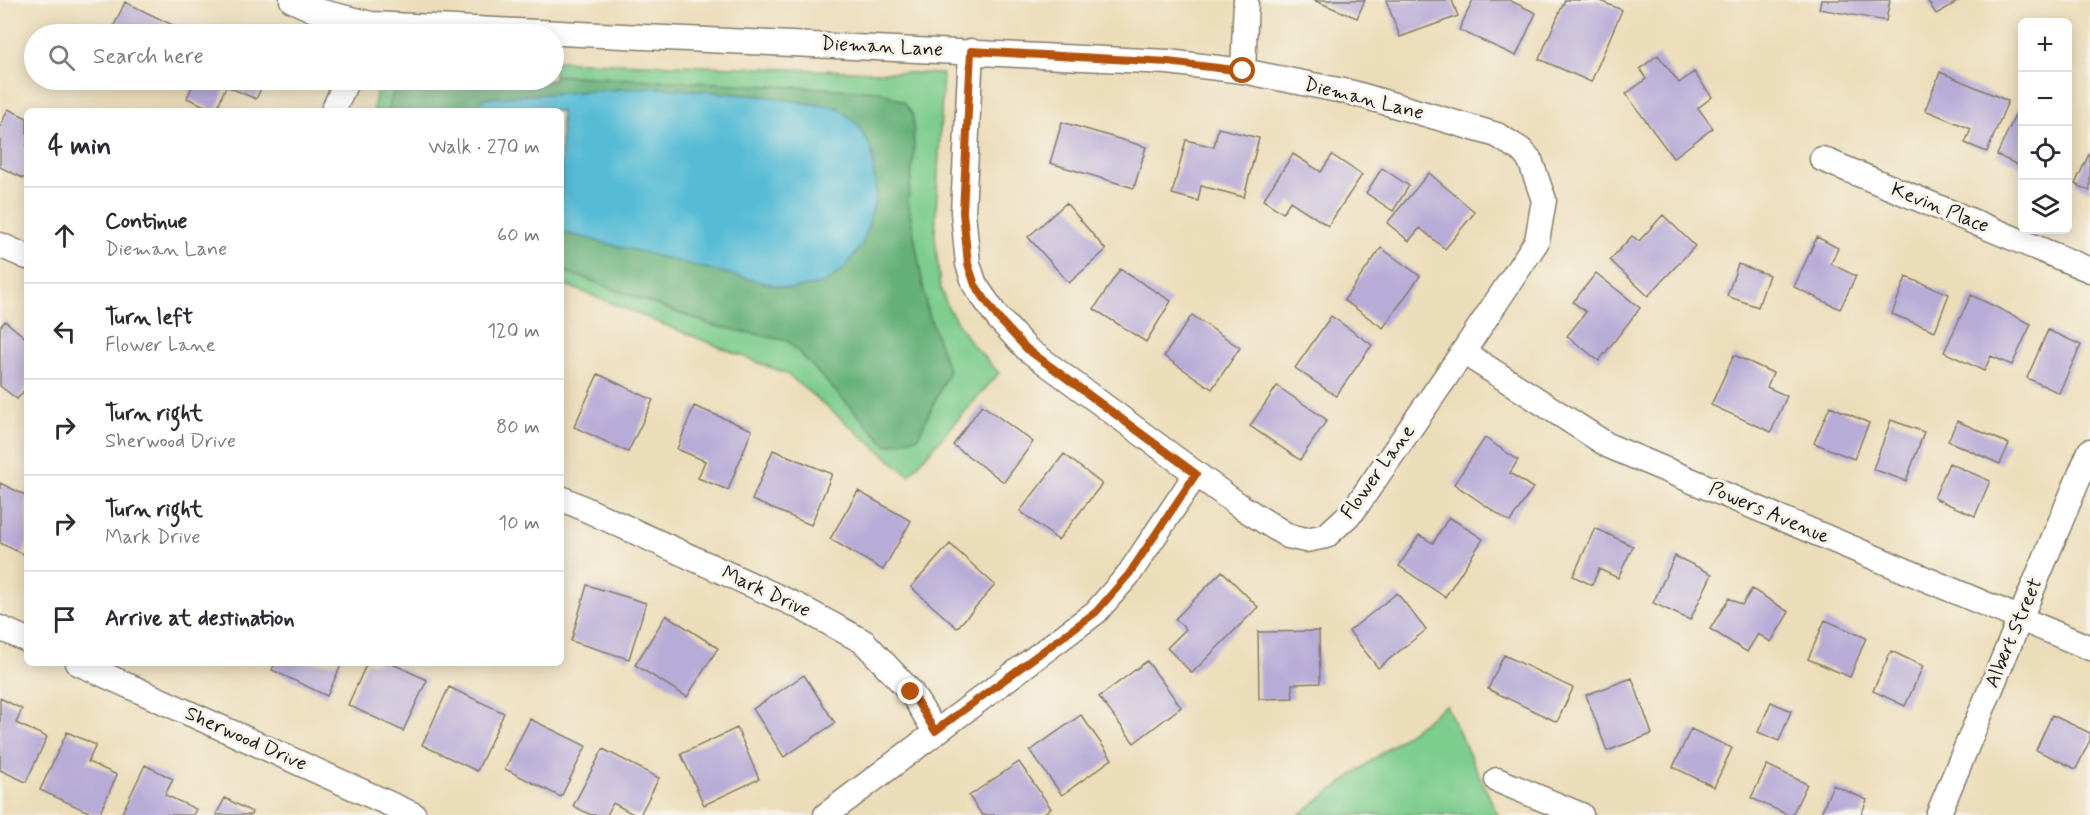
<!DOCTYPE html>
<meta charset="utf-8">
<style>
body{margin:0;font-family:Mynerve,sans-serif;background:#f7f7f7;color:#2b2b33}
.controls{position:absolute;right:18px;top:18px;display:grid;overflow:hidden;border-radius:9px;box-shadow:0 3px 15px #0003}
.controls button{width:54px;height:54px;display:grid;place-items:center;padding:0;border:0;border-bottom:2px solid #e1e1e2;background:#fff;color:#2b2b33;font:30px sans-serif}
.stop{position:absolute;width:18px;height:18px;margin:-14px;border:4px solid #b45309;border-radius:50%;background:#fff}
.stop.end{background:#b45309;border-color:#fff;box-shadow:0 2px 6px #0008}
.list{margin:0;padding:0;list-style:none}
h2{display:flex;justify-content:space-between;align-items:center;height:78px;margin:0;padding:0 24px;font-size:26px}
h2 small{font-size:20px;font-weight:400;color:#7c7c81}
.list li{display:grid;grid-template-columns:39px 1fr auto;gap:18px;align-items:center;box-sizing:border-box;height:96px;padding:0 24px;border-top:2px solid #e1e1e2}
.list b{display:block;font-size:22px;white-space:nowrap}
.list p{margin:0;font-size:20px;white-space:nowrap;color:#7c7c81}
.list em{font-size:20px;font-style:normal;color:#7c7c81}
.icon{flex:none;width:33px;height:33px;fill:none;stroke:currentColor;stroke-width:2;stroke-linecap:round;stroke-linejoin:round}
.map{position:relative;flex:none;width:2090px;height:815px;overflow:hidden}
.search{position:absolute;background:#fff;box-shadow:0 3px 15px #0003;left:24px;top:24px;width:540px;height:66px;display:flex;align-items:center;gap:15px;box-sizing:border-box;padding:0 21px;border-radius:33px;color:#7c7c81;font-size:22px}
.panel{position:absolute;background:#fff;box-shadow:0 3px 15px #0003;left:24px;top:108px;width:540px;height:558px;border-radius:9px}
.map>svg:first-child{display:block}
.green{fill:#7ccc8d;stroke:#4c7454;stroke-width:1.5}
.forest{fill:#65b078;stroke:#40664a;stroke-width:1.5}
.water{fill:#57bcd5;stroke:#3a6c78;stroke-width:1.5}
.building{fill:#b7abd7}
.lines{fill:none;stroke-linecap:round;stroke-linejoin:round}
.minor-casing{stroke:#847c6b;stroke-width:27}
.minor{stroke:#fff;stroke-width:24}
.route{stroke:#b45309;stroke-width:8}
.labels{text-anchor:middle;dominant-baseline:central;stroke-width:6;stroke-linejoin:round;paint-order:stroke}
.street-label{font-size:20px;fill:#1c1c1c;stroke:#f7f3e8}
</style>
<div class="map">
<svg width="2090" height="815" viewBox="0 0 2090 815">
<rect width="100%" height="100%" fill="#f7f3e8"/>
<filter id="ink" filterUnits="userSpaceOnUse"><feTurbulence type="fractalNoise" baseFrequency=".0167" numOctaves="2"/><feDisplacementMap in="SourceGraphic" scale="12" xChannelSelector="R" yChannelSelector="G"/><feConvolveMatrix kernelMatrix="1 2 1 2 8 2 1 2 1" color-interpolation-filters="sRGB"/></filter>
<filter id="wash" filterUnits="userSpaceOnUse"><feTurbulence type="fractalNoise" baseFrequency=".008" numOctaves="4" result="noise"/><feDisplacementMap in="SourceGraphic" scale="24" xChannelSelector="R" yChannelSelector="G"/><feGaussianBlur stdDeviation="1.35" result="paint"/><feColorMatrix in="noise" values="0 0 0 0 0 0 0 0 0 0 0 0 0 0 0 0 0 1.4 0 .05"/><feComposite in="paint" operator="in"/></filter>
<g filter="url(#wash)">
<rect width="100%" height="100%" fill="#ecddba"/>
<!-- green -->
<path class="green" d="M554,61L943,74L935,235L940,287L948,308L970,342L999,373L909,475L787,374L561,283V111H373L379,80H554Z
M1446,705L1498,815H1299Z"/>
<!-- forest -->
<path class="forest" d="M554,75L880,91L904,102L913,115L914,156L908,201L927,309L949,371L918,437L887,446L788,341L711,325L561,270V232L663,257L838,108L770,97L655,87L485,98L473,111H387L398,80H554Z"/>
<!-- water -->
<path class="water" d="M655,87L770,97L838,108L858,125L872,150L876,198L863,243L845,268L823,284L789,289L561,232V111H473L484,98Z"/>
<g id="blocks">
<!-- building -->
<path class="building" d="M1313,0H1365L1357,18Z
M1386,0H1452L1458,16L1400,37Z
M1473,0H1509L1536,13L1516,56L1459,30Z
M1565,0H1598L1622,10L1591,82L1539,59Z
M1821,0H1890L1886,21L1819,9Z
M1927,0H1961L1936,14Z
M125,2L183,30L181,34H110Z
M1658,55L1679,83L1694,72L1712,97L1698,108L1713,128L1673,158L1626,94L1646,79L1640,69Z
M1940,72L2008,101L1987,152L1965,143L1971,129L1925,110Z
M195,80H265L256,99L226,86L216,111L187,98Z
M2022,100V167L1997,155Z
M8,109L27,118V180L0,167V127Z
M1062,122L1146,147L1134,188L1050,163Z
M1218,128L1259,138L1244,197L1201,186L1198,201L1172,194L1186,140L1214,147Z
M2090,152V191L2075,184Z
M1293,154L1321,172L1332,155L1362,175L1328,226L1290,201L1283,213L1263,200Z
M1382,168L1409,186L1393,211L1366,193Z
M1429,173L1475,212L1445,249L1420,228L1409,241L1387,223Z
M1066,203L1106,250L1069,283L1028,237Z
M1663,215L1695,246L1648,296L1610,260L1632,236L1639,241Z
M1817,237L1838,248L1831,264L1856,276L1840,309L1794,287Z
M1381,248L1420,276L1383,328L1344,300Z
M1738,264L1769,275L1758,307L1727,296Z
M1120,269L1171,301L1146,342L1094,309Z
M1596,273L1640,308L1599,361L1567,336L1586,312L1573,302Z
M1906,277L1949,294L1935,331L1892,314Z
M1971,295L2031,324L2012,365L1991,356L1984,371L1944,352Z
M1192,315L1240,348L1212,389L1164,356Z
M1331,316L1372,345L1336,396L1295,368Z
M5,321L27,339V387L17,399L0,386V327Z
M2048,330L2081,345L2059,393L2027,378Z
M1734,355L1773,373L1767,387L1787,396L1771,432L1711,405Z
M598,374L653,400L628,452L574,427Z
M1277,386L1327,420L1300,460L1250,426Z
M982,405L1033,442L1004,482L953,445Z
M694,406L752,430L728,490L698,478L705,461L677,449Z
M1830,406L1869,423L1854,459L1814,443Z
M1891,420L1924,432L1906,481L1873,469Z
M1957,421L2009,444L2000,464L1948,441Z
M1485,438L1518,460L1510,473L1533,488L1510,522L1454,484Z
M773,450L832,474L811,525L752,500Z
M1064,454L1102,484L1058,540L1020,511Z
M1949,463L1990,481L1975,516L1934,498Z
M0,483L27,496V544L23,554L0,543Z
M858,491L911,521L883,570L830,539Z
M1449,517L1483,539L1445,597L1399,566L1419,535L1433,543Z
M1595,528L1633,546L1618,578L1599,569L1592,585L1573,576Z
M950,544L995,585L957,628L911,587Z
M1675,556L1712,574L1690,620L1653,603Z
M1222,571L1258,607L1192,673L1167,648L1186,629L1175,619Z
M587,585L646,603L629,659L571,641Z
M1752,589L1789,612L1771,642L1758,634L1747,652L1710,629L1729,598L1742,605Z
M1397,593L1426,630L1378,668L1349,631Z
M666,615L718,648L687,697L635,665Z
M1825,620L1866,638L1850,677L1808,659Z
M1319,631L1320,683L1292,684L1293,698L1259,699L1258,632Z
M1891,651L1923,666L1905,706L1873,691Z
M1504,655L1573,688L1557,722L1488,689Z
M1147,661L1181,707L1134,743L1099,697Z
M275,663H342L327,696L272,670Z
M367,663H391L427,680L403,731L348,705Z
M804,675L835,723L784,757L753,709Z
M1632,678L1652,734L1607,751L1586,695Z
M449,687L504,713L477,771L422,745Z
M0,698L22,709L16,723L47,737L26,782L0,770Z
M1771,702L1791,711L1779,741L1758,732Z
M1081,715L1112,759L1062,795L1030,751Z
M2052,715L2090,733V740L2076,769L2036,750Z
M530,719L586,746L561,797L505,769Z
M737,728L759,779L704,805L681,754Z
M1691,729L1732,748L1714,787L1673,767Z
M67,732L96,745L88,762L117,775L99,815H95L40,790Z
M603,749L659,778L640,815H635L613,803L607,815H591L573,806Z
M1019,762L1051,808L1041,815H982L969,796Z
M145,765L173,779L165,795L196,809L193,815H121Z
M1767,765L1807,784L1792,815H1788L1751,798Z
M1833,785L1867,800L1861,815H1820Z
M225,798L252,812L251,815H216Z"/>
</g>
</g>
<g filter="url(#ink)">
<use href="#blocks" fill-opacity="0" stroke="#847c6b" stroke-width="1.5"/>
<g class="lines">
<!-- minor casing -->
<g class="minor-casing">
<path id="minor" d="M292,0L314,10L371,24L1168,62L1243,71L1353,93L1497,135L1521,150L1530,160L1544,200L1537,241L1463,352L1353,511L1326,536L1306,540L1288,536L1240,506L1027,349L998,318L975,285L968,264L963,212L971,51
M1243,71L1246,0
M333,111L347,80
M1822,159L2090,270
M0,245L27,257
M1463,352L1609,446L2090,648
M561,498L798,606L864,642L911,692L935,731
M0,628L27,640
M78,663L414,815
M1497,780L1581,815
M826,815L1096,612L1129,574L1196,474
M1938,815L2090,451"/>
</g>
<!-- minor -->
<use href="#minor" class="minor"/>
</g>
</g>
<g class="lines" filter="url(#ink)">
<!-- route -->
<path class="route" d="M911,692L935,731L1096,612L1129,574L1196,474L1027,349L998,318L975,285L968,264L963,212L971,51L1168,62L1243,71"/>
</g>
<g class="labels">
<!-- street labels -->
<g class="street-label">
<text transform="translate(882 47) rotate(3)">Dieman Lane</text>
<text transform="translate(1364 99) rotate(14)">Dieman Lane</text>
<text transform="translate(1940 208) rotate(22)">Kevin Place</text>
<text transform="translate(1378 472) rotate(-54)">Flower Lane</text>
<text transform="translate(1769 513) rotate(23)">Powers Avenue</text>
<text transform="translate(766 592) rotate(25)">Mark Drive</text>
<text transform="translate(2014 633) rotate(-67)">Albert Street</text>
<text transform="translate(246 739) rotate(24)">Sherwood Drive</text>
</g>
</g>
</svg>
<div class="controls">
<button>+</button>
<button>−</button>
<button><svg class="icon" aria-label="locate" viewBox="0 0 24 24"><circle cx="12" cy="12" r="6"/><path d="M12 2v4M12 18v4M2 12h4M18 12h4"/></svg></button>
<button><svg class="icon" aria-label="layers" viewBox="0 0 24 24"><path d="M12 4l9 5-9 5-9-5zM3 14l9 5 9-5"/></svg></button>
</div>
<div class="stop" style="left:1243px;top:71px"></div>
<div class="stop end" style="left:911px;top:692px"></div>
<div class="search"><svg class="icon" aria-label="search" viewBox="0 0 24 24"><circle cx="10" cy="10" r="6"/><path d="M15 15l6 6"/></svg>Search here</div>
<section class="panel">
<h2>4 min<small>Walk · 270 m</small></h2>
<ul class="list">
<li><svg class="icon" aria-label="ahead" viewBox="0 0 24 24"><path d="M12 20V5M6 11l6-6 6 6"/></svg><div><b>Continue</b><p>Dieman Lane</p></div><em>60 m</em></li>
<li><svg class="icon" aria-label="left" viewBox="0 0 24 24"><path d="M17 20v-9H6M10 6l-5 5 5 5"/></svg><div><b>Turn left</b><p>Flower Lane</p></div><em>120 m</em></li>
<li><svg class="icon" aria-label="right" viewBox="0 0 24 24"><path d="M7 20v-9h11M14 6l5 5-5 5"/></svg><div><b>Turn right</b><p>Sherwood Drive</p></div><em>80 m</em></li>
<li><svg class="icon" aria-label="right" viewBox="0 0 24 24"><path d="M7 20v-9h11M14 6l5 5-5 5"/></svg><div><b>Turn right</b><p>Mark Drive</p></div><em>10 m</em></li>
<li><svg class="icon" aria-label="arrive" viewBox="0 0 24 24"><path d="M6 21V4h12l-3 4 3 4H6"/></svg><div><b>Arrive at destination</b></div></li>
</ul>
</section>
</div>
